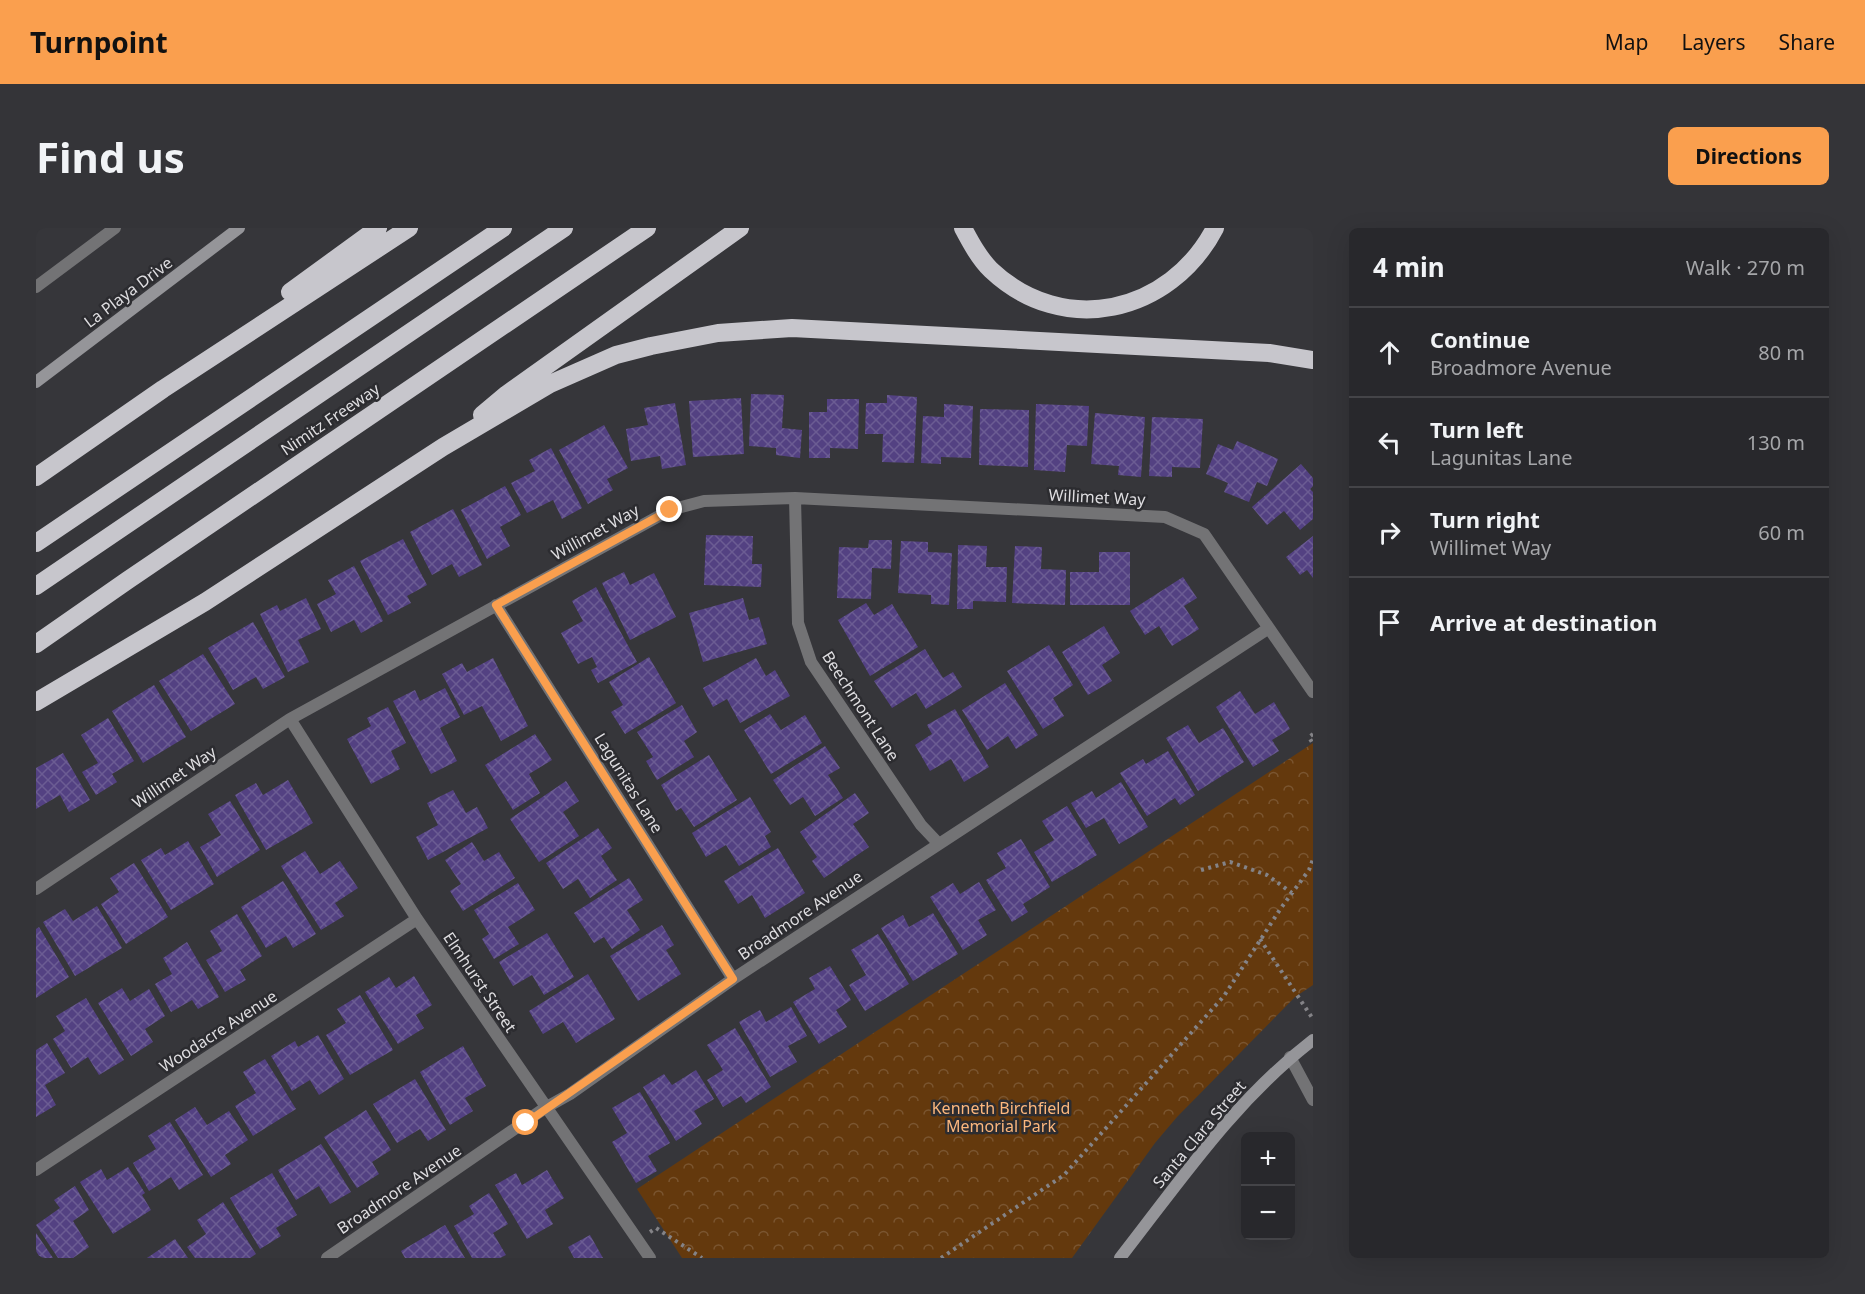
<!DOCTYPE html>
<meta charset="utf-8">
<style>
body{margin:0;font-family:"Noto Sans",sans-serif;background:#343438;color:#f1f3f6}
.controls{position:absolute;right:18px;bottom:18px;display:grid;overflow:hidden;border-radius:9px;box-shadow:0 6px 24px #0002}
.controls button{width:54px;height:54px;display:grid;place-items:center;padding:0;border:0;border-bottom:2px solid #444448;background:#28282c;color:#f1f3f6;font:30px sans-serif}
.stop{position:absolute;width:18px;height:18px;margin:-14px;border:4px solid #fa9f4e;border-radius:50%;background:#fff}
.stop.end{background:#fa9f4e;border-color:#fff;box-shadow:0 2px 6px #0008}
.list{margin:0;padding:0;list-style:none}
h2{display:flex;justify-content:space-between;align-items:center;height:78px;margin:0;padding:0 24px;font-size:26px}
h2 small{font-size:20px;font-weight:400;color:#a5a6a9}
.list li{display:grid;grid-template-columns:39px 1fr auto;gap:18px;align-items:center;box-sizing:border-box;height:90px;padding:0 24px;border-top:2px solid #444448}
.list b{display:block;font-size:22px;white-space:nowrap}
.list p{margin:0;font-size:20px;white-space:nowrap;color:#a5a6a9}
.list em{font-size:20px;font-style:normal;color:#a5a6a9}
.icon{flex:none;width:33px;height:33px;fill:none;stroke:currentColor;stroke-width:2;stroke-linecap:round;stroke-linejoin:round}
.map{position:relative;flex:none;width:1277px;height:1030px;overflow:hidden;border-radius:9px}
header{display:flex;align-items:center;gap:36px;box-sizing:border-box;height:84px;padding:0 30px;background:#fa9f4e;color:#111}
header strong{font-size:28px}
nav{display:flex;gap:33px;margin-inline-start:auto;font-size:21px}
.intro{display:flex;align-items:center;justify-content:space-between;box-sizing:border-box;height:144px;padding:0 36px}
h1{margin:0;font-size:42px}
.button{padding:15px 27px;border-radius:9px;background:#fa9f4e;color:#111;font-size:21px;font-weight:700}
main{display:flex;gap:36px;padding:0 36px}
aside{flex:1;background:#28282c;border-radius:9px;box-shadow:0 6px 24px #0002}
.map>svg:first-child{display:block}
.park{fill:url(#park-crowns)}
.building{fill:url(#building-cross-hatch)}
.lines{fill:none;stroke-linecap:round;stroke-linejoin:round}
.path{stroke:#848387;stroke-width:4;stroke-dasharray:3 4.5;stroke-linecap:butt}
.lane{stroke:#737375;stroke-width:12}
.street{stroke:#737375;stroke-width:12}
.secondary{stroke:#959599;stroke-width:12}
.highway{stroke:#c7c6cc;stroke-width:18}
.route{stroke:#fa9f4e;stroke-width:8}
.labels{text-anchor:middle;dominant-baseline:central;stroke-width:5;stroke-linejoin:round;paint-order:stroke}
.street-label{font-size:16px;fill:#dedde0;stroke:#2c2c30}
.park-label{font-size:16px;fill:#fcb77d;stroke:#2c2c30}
</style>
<header>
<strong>Turnpoint</strong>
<nav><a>Map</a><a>Layers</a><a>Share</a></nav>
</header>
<div class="intro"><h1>Find us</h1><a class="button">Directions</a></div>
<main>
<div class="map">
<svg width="1277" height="1030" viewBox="0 0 1277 1030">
<defs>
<pattern id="park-crowns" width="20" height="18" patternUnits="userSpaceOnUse" patternTransform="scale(1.5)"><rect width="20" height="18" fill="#64390d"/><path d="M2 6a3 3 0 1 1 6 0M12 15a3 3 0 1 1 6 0" fill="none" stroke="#7a5530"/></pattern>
<pattern id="building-cross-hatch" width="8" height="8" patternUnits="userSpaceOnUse" patternTransform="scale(1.5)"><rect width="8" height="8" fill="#534182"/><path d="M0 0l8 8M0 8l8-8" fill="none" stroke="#6b5c93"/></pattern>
</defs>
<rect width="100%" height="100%" fill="#36363a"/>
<!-- park -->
<path class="park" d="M1277,515V757L1259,769L1141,889L1119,915L1036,1030H646L601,961Z"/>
<!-- building -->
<path class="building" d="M715,166L748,167L746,200L766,202L764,230L740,227V220L713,218Z
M851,167L881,169L878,235L846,234L847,206H829L830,175H851Z
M705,170L708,226L657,229L653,173Z
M791,171H823L822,221L794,220V230H773V184H791Z
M639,175L650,237L626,241L624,228L595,233L590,201L612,197L608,180Z
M908,176L937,178L935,230L905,229V236L885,235L887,188L908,189Z
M1000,176L1053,178L1051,218L1031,217L1029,244L998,242Z
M944,181L993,182L992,239L943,237Z
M1059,185L1109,189L1105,249L1082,247L1083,238L1055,236Z
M1116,189L1167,191L1164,240L1136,239V249L1113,248Z
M568,197L592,240L571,251L577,262L552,276L523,222Z
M1201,213L1242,231L1231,258L1221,254L1213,274L1188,264L1192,255L1170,246L1182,216L1197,222Z
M515,220L546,280L526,291L517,272L491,285L475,255L499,243L493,232Z
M1265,236L1277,250V258L1274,261L1277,264V291L1264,302L1248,283L1231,297L1216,279Z
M469,258L485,287L464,299L474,318L451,331L425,282Z
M417,281L446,337L423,349L416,336L396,347L374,304Z
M670,307L717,308L716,336H726L725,359L668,357Z
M1277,308V350L1271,342L1264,347L1250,329Z
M367,311L391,357L371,368L375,375L352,387L324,333Z
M833,312H856L855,341L836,340L835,371L801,370L803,319L832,320Z
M865,313L892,314V324L916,325L913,377L895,376V367L862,365Z
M922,317L951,318L950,339H971L970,374L937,373V381H921Z
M979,318L1006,319L1005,341L1030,342L1029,377L976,375Z
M1063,324H1094V377H1034V344H1063Z
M318,338L347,393L325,405L318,392L295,404L281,376L300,366L292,352Z
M588,344L594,357L618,345L640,389L594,412L566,355Z
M1147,349L1161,370L1148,378L1163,401L1136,418L1123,398L1109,407L1094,383Z
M560,359L601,434L562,455L555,442L561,439L556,429L542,436L525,405L547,393L536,373Z
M270,370L285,401L262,412L273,434L252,444L224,386L241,377L244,383Z
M707,370L713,392L723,389L731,416L667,434L653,385Z
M830,375L838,387L856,376L882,419L834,448L802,392Z
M217,394L249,449L227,461L220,449L197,462L172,420Z
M1068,398L1084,425L1066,437L1076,453L1052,467L1026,424Z
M1013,417L1037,457L1017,470L1028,488L1007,501L971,443Z
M889,421L907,450L917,444L926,459L890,481L880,465L856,480L838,453Z
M167,426L199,476L155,503L123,453Z
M613,429L640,475L589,506L575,484L587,477L573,454Z
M457,430L492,498L465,513L446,478L428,487L406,446L426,435L431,444Z
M720,430L730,448L739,442L754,468L704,495L691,471L677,479L667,460Z
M969,455L1002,507L980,521L972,508L951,522L926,482Z
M118,457L150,509L107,535L76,483Z
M409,460L424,489L404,500L421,533L395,546L357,473L379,462L384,473Z
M1204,463L1219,486L1238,474L1254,501L1236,512L1243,523L1217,539L1180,479Z
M646,477L661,504L648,513L658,529L621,552L610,533L617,529L601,504Z
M352,479L370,515L355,523L364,541L335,556L311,511L335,498L331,490Z
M919,481L953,539L928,554L915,531L894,543L879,517L896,506L891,497Z
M734,486L745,502L769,487L786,515L735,546L708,502Z
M72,490L98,533L76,546L81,554L60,567L46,544L62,535L45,507Z
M1152,497L1163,515L1187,500L1208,534L1162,563L1130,510Z
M499,506L516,532L493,546L504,565L477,582L449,537Z
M789,518L804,540L792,547L807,570L779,588L767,569L754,577L737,552Z
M1132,523L1159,567L1144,577L1139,570L1111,588L1084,545L1107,531L1110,536Z
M27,525L54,572L33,584L24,567L0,581V540Z
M673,527L701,572L658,599L645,580L640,583L625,557Z
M252,552L277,595L230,622L199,567L220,555L227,567Z
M530,553L543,573L527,584L543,608L503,634L474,591Z
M1085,554L1112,599L1083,616L1068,590L1050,600L1035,575L1056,563L1060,570Z
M417,562L430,585L441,579L452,600L392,632L380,609L402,597L391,575Z
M819,565L833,585L817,596L833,619L788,650L776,633L781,629L764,604Z
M714,569L735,604L729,608L735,619L703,638L690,617L670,629L656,605Z
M194,573L224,622L181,649L164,619L185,607L172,586Z
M1031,578L1061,627L1016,654L998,624L1018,612L1006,593Z
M562,600L576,620L565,628L581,652L554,670L542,651L527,661L510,635Z
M985,611L1014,659L987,676L992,684L976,694L950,652L970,640L961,625Z
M152,613L178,656L135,682L105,632L125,620L129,627Z
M436,614L448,633L463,624L479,650L427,683L414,663L425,656L409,632Z
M742,620L769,665L729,690L716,667L702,676L688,653Z
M269,623L284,646L304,633L322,660L299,675L308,688L285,702L245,638Z
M98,635L132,689L90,716L65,676L83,664L74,650Z
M593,650L607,672L591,682L604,702L576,721L568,709L558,715L538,685Z
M247,653L280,706L257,720L250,708L230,720L205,679Z
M943,654L960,682L942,692L951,707L927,722L894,669L917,655L924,666Z
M482,655L499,682L472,699L483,716L458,731L446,711L453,706L438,682Z
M61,678L86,720L39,748L7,694L29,681L37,693Z
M897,685L922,726L877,753L845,700L867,687L873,699Z
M201,686L226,728L204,742L210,752L189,764L170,732L186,723L174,703Z
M626,697L638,717L630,722L645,746L602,773L574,728Z
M3,699L33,749L0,770V701Z
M511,705L538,749L508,767L496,747L477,758L463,734Z
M842,706L873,756L829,783L813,757L830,747L815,722Z
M151,714L183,769L162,781L156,772L135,784L119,756L136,746L127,730Z
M794,738L815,772L800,782L811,799L783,816L757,774L779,761L773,750Z
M552,746L579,791L540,815L527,794L507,806L493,783Z
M378,748L396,777L380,787L388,800L362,816L329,764L353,749L360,760Z
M86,760L94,773L113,761L129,788L109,801L117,814L95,828L62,775Z
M324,767L357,822L314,847L290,807L310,795L301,781Z
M50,770L88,832L63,847L52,829L35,840L17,811L29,803L20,788Z
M755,779L771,808L752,818L761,834L734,849L703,794L724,782L730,794Z
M699,800L735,859L710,875L705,868L687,879L671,852L687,842L671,817Z
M282,807L308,851L283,867L274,852L256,863L235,828L259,813L262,819Z
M11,815L29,845L9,857L20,877L0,889V822Z
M427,818L450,858L429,870L437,883L414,897L384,844Z
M229,831L260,881L217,908L199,878L220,865L207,844Z
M660,842L678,871L658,883L666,896L640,913L607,859L628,846L636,857Z
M379,851L410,902L392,913L384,901L361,915L337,876Z
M604,864L634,915L612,928L621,943L600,955L576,914L591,905L576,880Z
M159,879L171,897L193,883L212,912L189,927L195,936L175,949L139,892Z
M330,882L355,922L336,934L343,946L321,960L288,909Z
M134,894L167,947L143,962L135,949L113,963L97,935L120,921L112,908Z
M285,916L315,964L294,976L283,958L260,972L242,942Z
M92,939L109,965L106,967L115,982L77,1006L44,954L65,941L71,952Z
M511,942L528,970L509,982L517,996L491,1011L459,957L480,945L486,957Z
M236,945L261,987L240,1000L245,1008L224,1021L194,970Z
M39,958L53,982L37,993L53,1019L37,1030H22L0,997L24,980L18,972Z
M453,965L472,996L457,1005L470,1027L464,1030H436L418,998L438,986L433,978Z
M187,974L220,1026L214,1030H159L151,1019L170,1006L161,992Z
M409,997L429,1030H369L365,1023Z
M0,1005L17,1030H0Z
M554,1007L567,1030H538L532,1019Z
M139,1011L152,1030H111Z"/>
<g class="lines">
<!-- path -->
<path class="path" d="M1277,506L1273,509L1277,516
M1165,642L1194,634L1231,647L1256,665
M1224,711L1277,791
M614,1004L620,1000L666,1030
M905,1030L1028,947L1188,768L1245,680L1273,642L1277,631"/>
<!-- lane -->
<path class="lane" d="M0,59L79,0
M1254,829L1277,872"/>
<!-- street -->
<path class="street" d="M759,270L762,395L775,434L885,597L902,615
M460,377L697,751
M254,491L381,691L614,1030
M0,661L254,491L634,282L668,273L759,270L1129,289L1168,306L1277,464
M0,942L381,691
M291,1030L509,880L534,866L697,751L1233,400"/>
<!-- secondary -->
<path class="secondary" d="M0,154L203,0
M1084,1030C1145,952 1198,873 1277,812"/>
<!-- highway -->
<path class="highway" d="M927,0C935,15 943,30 955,42C1027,110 1134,86 1179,0
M254,64L342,0
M446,187L471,166L704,0
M0,249L127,161L373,0
M0,315L467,0
M0,358L528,0
M0,416L92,352L611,0
M0,474L169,374L407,219L514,156L580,127L615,118L682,105L756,100L1233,125L1277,132"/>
</g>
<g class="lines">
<!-- route -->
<path class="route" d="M490,895L697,751L460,377L634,282"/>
</g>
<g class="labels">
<!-- street labels -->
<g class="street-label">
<text transform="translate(92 64) rotate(-37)">La Playa Drive</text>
<text transform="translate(294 191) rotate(-34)">Nimitz Freeway</text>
<text transform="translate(1061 269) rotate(3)">Willimet Way</text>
<text transform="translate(559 304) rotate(-29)">Willimet Way</text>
<text transform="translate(825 478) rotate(57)">Beechmont Lane</text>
<text transform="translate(138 549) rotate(-34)">Willimet Way</text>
<text transform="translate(593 555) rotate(58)">Lagunitas Lane</text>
<text transform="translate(764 687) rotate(-34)">Broadmore Avenue</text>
<text transform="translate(444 754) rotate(56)">Elmhurst Street</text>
<text transform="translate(182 803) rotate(-33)">Woodacre Avenue</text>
<text transform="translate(1163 906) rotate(-50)">Santa Clara Street</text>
<text transform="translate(363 961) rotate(-34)">Broadmore Avenue</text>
</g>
<!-- park labels -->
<g class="park-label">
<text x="965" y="880">Kenneth Birchfield<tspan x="965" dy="18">Memorial Park</tspan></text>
</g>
</g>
</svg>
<div class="controls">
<button>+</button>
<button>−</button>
</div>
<div class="stop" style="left:490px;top:895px"></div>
<div class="stop end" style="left:634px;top:282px"></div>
</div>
<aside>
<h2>4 min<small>Walk · 270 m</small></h2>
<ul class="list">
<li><svg class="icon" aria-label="ahead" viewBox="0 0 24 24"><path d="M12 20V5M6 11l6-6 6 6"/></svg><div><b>Continue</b><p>Broadmore Avenue</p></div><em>80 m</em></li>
<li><svg class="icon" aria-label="left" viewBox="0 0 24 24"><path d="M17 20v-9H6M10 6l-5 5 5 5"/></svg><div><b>Turn left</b><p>Lagunitas Lane</p></div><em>130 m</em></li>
<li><svg class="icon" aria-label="right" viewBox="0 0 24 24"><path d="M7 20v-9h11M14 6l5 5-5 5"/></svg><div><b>Turn right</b><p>Willimet Way</p></div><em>60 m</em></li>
<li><svg class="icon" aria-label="arrive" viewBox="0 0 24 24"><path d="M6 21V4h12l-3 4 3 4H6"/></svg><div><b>Arrive at destination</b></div></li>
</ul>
</aside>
</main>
